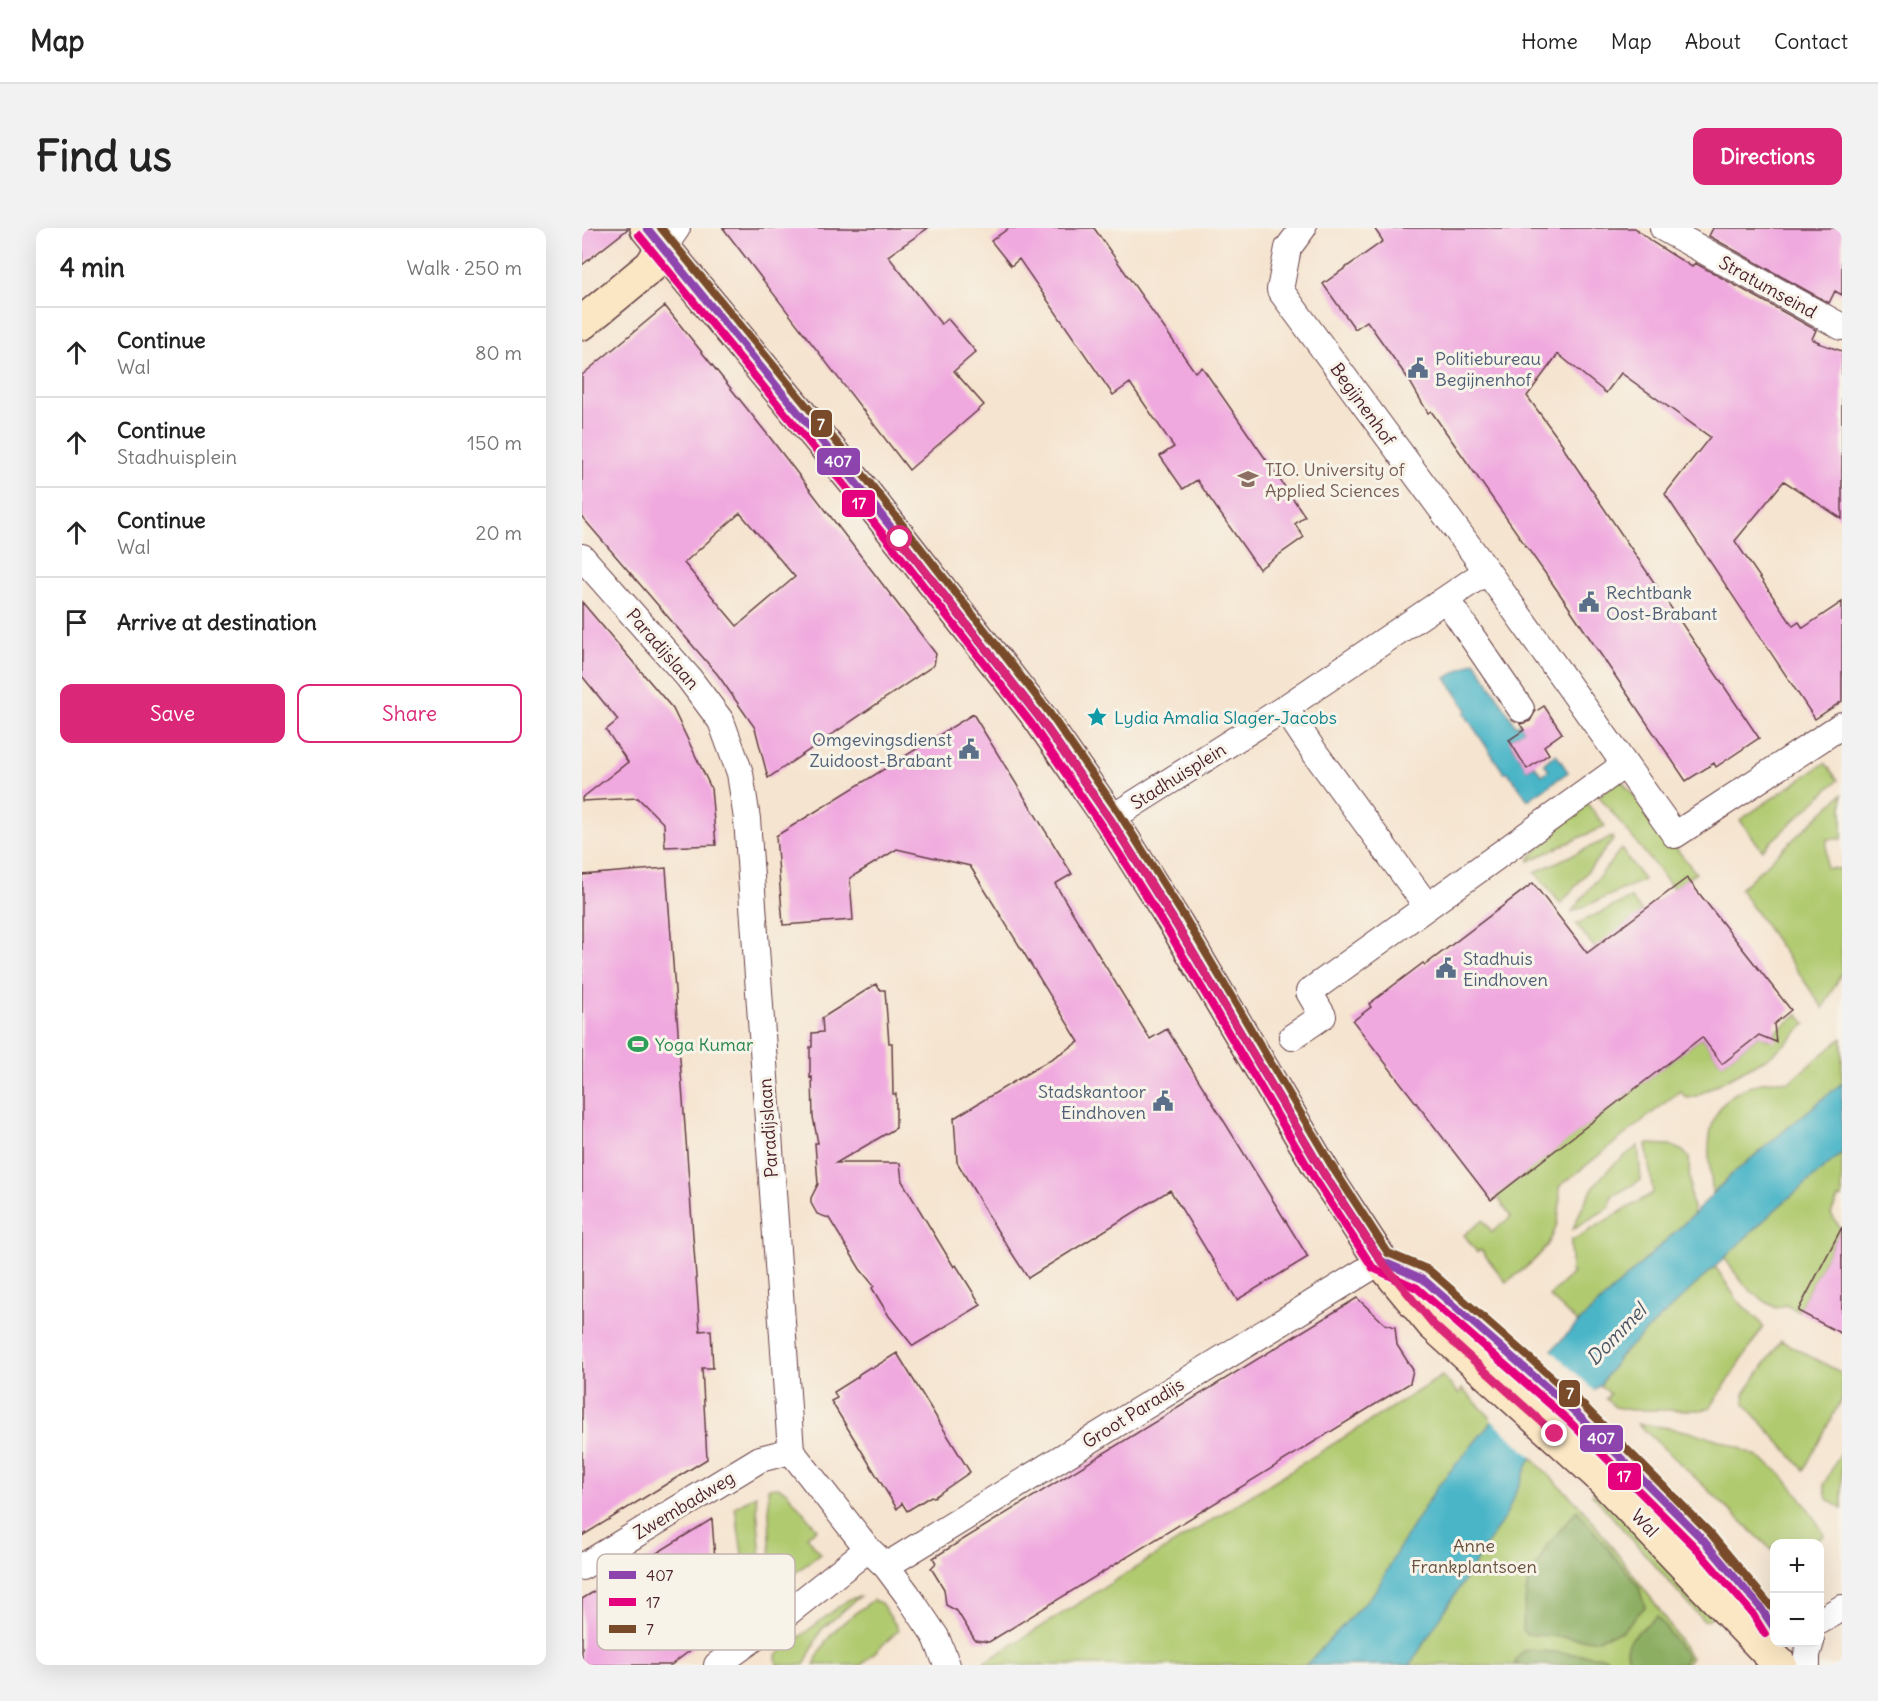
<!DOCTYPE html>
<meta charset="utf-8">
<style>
body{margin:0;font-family:Delius,sans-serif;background:#f2f2f2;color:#222}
.controls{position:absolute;right:18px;bottom:18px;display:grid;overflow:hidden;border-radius:12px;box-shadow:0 6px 24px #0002}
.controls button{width:54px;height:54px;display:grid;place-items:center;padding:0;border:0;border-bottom:2px solid #e0e0e0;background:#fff;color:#222;font:30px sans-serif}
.stop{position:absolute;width:18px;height:18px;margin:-14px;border:4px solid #db2777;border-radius:50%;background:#fff}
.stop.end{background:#db2777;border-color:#fff;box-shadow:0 2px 6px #0008}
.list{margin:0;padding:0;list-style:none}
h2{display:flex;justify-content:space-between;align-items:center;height:78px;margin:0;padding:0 24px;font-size:26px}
h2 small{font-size:20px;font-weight:400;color:#767676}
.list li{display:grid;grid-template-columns:39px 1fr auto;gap:18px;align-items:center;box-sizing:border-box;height:90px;padding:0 24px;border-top:2px solid #e0e0e0}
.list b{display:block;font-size:22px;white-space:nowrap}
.list p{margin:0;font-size:20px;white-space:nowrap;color:#767676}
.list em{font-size:20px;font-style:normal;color:#767676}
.actions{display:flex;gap:12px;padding:18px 24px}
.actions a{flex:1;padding:14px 0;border:2px solid #db2777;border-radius:12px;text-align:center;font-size:21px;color:#db2777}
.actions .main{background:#db2777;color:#fff}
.icon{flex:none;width:33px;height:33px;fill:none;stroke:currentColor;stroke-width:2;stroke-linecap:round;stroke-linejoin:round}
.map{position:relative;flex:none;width:1260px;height:1437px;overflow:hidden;border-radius:12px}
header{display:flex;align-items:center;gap:36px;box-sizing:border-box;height:84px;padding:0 30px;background:#fff;border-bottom:2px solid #e0e0e0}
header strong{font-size:28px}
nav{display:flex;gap:33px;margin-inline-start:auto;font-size:21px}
.intro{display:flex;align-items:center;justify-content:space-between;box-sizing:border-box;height:144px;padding:0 36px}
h1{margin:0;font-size:42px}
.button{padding:15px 27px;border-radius:12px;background:#db2777;color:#fff;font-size:21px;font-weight:700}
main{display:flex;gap:36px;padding:0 36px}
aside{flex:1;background:#fff;border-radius:12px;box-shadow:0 6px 24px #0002}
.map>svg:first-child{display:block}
.green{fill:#b0ca70;stroke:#7d744e;stroke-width:1.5}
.forest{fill:#8cae62;stroke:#6b6646;stroke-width:1.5}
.water{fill:#4ab5c7;stroke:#4a6a79;stroke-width:1.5}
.pier{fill:#f5e4cf}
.building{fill:#f0a9df;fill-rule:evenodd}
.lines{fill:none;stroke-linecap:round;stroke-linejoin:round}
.street-casing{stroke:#643d44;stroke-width:28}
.secondary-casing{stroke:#643d44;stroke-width:36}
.street{stroke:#fff;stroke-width:26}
.secondary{stroke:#fbe7c3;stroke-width:33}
.bus-1-casing{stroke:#f7f3e8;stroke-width:12}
.bus-2-casing{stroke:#f7f3e8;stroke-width:12}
.bus-3-casing{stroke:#f7f3e8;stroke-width:12}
.bus-1{stroke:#8e44ad;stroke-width:8}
.bus-2{stroke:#e5007d;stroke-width:8}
.bus-3{stroke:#7a4b2a;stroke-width:8}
.route{stroke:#db2777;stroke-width:8}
.labels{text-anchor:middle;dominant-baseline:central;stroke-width:6;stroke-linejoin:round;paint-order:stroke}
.street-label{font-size:18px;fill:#4a1f2b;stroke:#f7f3e8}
.service-label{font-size:18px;fill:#4e5e75;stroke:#f7f3e8;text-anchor:start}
.education-label{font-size:18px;fill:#785e54;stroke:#f7f3e8;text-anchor:start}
.culture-label{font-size:18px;fill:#0d838f;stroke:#f7f3e8;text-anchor:start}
.leisure-label{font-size:18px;fill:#27864d;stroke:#f7f3e8;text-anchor:start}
.park-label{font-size:18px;fill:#695240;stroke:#f7f3e8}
.water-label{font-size:20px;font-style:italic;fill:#4a5462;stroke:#f7f3e8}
.key{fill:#f7f3e8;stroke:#c3b3af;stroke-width:1.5}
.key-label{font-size:16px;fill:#4a1f2b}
.line-badge{stroke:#f7f3e8;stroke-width:2}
.badge-label{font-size:16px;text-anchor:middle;font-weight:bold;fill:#fff}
</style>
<header>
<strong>Map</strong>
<nav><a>Home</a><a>Map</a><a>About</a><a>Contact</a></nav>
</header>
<div class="intro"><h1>Find us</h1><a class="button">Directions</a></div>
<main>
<aside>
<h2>4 min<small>Walk · 250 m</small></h2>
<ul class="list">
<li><svg class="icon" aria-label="ahead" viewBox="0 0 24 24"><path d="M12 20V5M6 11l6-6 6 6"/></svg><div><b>Continue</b><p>Wal</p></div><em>80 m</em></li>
<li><svg class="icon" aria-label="ahead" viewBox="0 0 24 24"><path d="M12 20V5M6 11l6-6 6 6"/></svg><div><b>Continue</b><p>Stadhuisplein</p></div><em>150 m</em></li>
<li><svg class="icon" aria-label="ahead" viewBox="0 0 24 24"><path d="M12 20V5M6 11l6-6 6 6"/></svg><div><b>Continue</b><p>Wal</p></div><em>20 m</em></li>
<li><svg class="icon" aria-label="arrive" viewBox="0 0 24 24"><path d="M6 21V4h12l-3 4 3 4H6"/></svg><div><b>Arrive at destination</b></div></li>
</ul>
<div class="actions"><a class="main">Save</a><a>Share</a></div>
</aside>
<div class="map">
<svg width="1260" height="1437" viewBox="0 0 1260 1437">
<rect width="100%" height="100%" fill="#f7f3e8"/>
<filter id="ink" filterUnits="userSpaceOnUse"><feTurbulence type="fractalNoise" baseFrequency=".0167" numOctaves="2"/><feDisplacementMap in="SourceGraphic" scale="12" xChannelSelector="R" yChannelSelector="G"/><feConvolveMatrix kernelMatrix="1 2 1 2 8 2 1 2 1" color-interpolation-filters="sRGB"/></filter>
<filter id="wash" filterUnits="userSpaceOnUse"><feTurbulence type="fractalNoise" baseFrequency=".008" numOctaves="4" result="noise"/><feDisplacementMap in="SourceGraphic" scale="24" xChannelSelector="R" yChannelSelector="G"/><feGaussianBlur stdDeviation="1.35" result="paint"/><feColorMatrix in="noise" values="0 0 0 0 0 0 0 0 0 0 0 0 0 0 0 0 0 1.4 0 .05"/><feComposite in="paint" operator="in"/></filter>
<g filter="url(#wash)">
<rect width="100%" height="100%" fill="#f5e4cf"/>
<!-- green -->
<path class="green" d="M1243,535L1256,552L1180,622L1158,592Z
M1039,552L1114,645L1091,660L1016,567Z
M1260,566V611H1245L1244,640L1260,641V744L1241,780L1158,661Z
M1004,574L1023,598L947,633V630Z
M1030,609L1031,612L979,676L953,644Z
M1039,621L1062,652L990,684V683Z
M1049,670L1060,684L1013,720L994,696Z
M1216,786L1224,796L1202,817L1185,830L1112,869L1105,870L1098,863L977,959C983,1007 960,1030 924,1054L899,1022L895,1024L882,1007L901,992L910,1004L929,989L914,967L1120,809L1140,836L1181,804V809L1188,812L1193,808V804Z
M1260,810V855L1148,948L1131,965C1125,924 1119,877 1166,859C1179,854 1193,851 1207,854Z
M1064,916L1088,917L1101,923L1107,930L1108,965L1112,986L996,1095L967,1068L991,1045L989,1043V1013L1071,965Z
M1056,918L1059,952L1029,969L1028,979L991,1001C1008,958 1018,945 1056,918Z
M1260,925V970H1256L1249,986L1259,1001L1216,1083L1203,1077L1194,1080C1165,1063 1161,1057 1142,1029L1195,980Z
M1133,1038L1155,1072L1177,1093L1181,1099L1129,1179L1121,1182H1049L1033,1179L1024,1171L1028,1166L1018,1157L1038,1128Z
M1199,1113L1260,1145V1170L1222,1242L1163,1176L1162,1166Z
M860,1148L877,1166L880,1161L1001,1281L1075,1378L1109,1430L1103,1437H398Z
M1056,1196C1098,1200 1148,1210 1185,1235C1209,1251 1227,1282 1243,1307L1230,1315L1192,1316V1324Z
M1260,1222V1281L1245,1271L1242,1256Z
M1018,1257L1132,1387L1125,1393L1120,1391L1010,1266Z
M196,1259L205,1264L235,1301L225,1308L238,1326L190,1362L186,1260Z
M174,1267L182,1369L168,1378L153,1279Z
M277,1369L239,1402L222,1437H195L194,1427L267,1371Z
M291,1372L299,1375L317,1402L279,1437H232C244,1404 264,1392 291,1372Z"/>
<!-- forest -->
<path class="forest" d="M995,1282L1057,1359L1063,1379L1040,1403L1013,1412L944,1406L940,1402L945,1358L964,1319Z
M1075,1388L1105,1429L1099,1437H1051C1033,1416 1060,1401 1075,1388Z
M950,1422L1022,1429L1038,1437H933L934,1432L941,1423Z"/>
<!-- water -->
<path class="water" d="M893,433L934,498L938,496L942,502L927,512L945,541L952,537L960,547L967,542L962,535L974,526L986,544L946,572L926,544L922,545L882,485L885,482L864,450Z
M1260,855V925L1195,980L1038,1128L1018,1157L995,1179L948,1232L924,1287L828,1437H724L795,1361L818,1318L855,1259L970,1122L996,1095L1112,986L1148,948Z"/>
<!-- pier -->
<path class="pier" d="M967,1120L1013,1163L951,1230L908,1191Z"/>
<g id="blocks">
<!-- building -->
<path class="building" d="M0,0H47L0,37Z
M141,0H346L306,28L359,96L366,91L394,124L372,143L402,177L327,242Z
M427,0H512L613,144L620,139L723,288L713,296L722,309L677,341L615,252L601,261L578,228L592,219L548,155L531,167L437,31L429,38L409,13Z
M792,0H1053L1070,14L1110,39L1113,35L1234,102L1230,111L1237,114L1236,115L1260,123V291L1202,253L1153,313L1211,398L1217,394L1221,400L1260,374V473L1233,491L1083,266L1128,209L1039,145L1024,165L976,126L945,168L981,217L980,218L1177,510L1134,539L1132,535L1104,553L982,372L849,183L846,185L827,152L785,93L773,101L741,56L801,13Z
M1131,0H1260V67L1253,63L1247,75L1127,8Z
M83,78L186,207L354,426L352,437L186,550L173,500L136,447L0,289V147ZM158,285L213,349L155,398L102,335Z
M0,374L91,481L129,560L134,617L83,619L82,596L56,570L0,573V570L46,534L24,502L36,492L0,448Z
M962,478L980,505L962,518L967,526L945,541L927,512L942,502L938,496L948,493L953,484Z
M391,486L490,646L473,656L568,811L585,801L726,1029L655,1072L588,962L446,1050L415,1002L375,934L372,890L497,814L388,638L315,621L268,650L271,692L201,697L194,608Z
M84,640L118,1103L129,1102L131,1140H120L125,1231L0,1308V647Z
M1105,650L1209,782L1192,796L1194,814L1177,807L1140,836L1120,809L909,972L771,793L789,779L787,776L841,735L843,737L951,655L1005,725Z
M294,756L298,762H303L307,815H310L311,866H314V900L254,935H318L320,953L372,1039L374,1037L399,1077L331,1118L307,1088L290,1060L292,1058L278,1041L247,990L235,986L229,975V970L236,956L233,915H236L231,889L230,849L228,850V819H230V805L241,804L240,790Z
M1260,999V1106L1216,1083Z
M775,1070L803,1096L813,1099L815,1117L831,1142L828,1155L407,1414L393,1412L375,1383L364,1377L362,1361L349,1340L354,1335L351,1330Z
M315,1125L388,1244L352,1269L349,1268L325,1283L320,1275L315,1281L249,1173L255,1170L252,1164L276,1149L277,1146L288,1139L291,1140Z
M130,1291L138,1400L89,1437H0V1371Z"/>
</g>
</g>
<g filter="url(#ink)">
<use href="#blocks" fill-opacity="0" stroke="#643d44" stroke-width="1.5"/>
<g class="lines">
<!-- street casing -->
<g class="street-casing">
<path id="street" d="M721,0L706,20L698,62L905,343L1093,607L1260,497
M1081,0L1260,99
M81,20L95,0
M0,329L106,449L139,493L158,545L165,591L209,1223L286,1321L304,1338L325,1366L354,1409L365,1437
M864,371L939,481
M703,480L733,525L845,678
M528,591L703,480L905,343
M710,809L741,788L727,764L731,761L1042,537
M304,1338L799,1033
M0,1339L178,1231L209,1223
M1238,1393L1260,1380
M135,1437L189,1398L286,1321
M1225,1437V1427L1229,1414"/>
</g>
<!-- secondary casing -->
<g class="secondary-casing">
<path id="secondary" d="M65,0L279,261L457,489L528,591L594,696L742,946L799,1033L851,1096L1017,1247L1198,1437
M0,95L69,38L81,20"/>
</g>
<!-- street -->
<use href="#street" class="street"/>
<!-- secondary -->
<use href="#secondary" class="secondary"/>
<!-- bus-1 casing -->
<g class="bus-1-casing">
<path id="bus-1" d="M65,0L279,261L457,489L528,591L594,696L742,946L799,1033L841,1051L993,1184L1121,1312L1178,1379L1192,1400"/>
</g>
<!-- bus-2 casing -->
<g class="bus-2-casing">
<path id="bus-2" d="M57,7L271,268L449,495L519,597L585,701L733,951L791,1040L835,1060L986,1192L1113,1319L1170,1385L1183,1406"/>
</g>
<!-- bus-3 casing -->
<g class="bus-3-casing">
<path id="bus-3" d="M79,0L287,254L466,483L537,585L603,690L751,940L806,1025L847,1042L1000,1176L1128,1305L1192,1382"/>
</g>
<!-- bus-1 -->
<use href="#bus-1" class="bus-1"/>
<!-- bus-2 -->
<use href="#bus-2" class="bus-2"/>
<!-- bus-3 -->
<use href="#bus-3" class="bus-3"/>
</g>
</g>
<g class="lines" filter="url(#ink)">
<!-- route -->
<path class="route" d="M318,311L457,489L528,591L594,696L742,946L799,1033L851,1096L973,1206"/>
</g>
<!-- icons -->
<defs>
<g id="civic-bare" transform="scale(1.62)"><path d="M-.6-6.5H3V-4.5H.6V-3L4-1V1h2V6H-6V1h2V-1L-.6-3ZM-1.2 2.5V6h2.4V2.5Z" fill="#5c6f8a" stroke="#f7f3e8" stroke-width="2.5" paint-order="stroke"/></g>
<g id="school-bare" transform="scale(1.62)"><path d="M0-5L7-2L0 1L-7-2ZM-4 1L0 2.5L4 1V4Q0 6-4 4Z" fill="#8d6e63" stroke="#f7f3e8" stroke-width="2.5" paint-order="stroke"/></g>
<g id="sight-bare" transform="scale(1.62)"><path d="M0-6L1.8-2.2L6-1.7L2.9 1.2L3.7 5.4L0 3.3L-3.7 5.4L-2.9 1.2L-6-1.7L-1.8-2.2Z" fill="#0f9aa8" stroke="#f7f3e8" stroke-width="2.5" paint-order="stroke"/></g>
<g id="stadium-bare" transform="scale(1.62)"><path d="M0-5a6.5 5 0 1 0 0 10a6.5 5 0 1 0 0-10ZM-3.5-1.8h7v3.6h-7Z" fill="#2e9e5b" stroke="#f7f3e8" stroke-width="2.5" paint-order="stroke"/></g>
</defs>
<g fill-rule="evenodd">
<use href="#civic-bare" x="836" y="140"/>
<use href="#school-bare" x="666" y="251"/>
<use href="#civic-bare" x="1007" y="374"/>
<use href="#sight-bare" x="515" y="489"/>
<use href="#civic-bare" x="387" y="521"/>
<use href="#civic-bare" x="864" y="740"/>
<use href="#stadium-bare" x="56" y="816"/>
<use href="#civic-bare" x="581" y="873"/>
</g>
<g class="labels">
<!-- street labels -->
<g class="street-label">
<text transform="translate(1186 59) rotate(29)">Stratumseind</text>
<text transform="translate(781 176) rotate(54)">Begijnenhof</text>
<text transform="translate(81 421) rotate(49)">Paradijslaan</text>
<text transform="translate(596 548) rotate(-32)">Stadhuisplein</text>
<text transform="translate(186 900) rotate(-94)">Paradijslaan</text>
<text transform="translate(551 1185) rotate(-32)">Groot Paradijs</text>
<text transform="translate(102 1277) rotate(-31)">Zwembadweg</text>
<text transform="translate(1063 1295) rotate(47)">Wal</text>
</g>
<!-- service labels -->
<g class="service-label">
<text x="853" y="130">Politiebureau<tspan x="853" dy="21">Begijnenhof</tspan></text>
<text x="1024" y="364">Rechtbank<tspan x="1024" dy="21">Oost-Brabant</tspan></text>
<text x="370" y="511" text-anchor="end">Omgevingsdienst<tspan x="370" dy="21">Zuidoost-Brabant</tspan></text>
<text x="881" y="730">Stadhuis<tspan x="881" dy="21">Eindhoven</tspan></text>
<text x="564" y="863" text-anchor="end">Stadskantoor<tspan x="564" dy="21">Eindhoven</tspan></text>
</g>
<!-- education labels -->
<g class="education-label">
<text x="683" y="241">TIO. University of<tspan x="683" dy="21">Applied Sciences</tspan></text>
</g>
<!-- culture labels -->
<g class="culture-label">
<text x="532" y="489">Lydia Amalia Slager-Jacobs</text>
</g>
<!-- leisure labels -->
<g class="leisure-label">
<text x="73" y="816">Yoga Kumar</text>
</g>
<!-- park labels -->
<g class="park-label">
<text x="892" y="1317">Anne<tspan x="892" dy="21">Frankplantsoen</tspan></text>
</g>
<!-- water labels -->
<g class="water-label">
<text transform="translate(1034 1106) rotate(-46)">Dommel</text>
</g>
</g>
<!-- legend -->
<rect x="15" y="1326" width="198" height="96" rx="9" class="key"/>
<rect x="27" y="1343" width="27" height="8" fill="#8e44ad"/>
<rect x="27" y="1370" width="27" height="8" fill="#e5007d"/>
<rect x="27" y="1397" width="27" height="8" fill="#7a4b2a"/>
<g class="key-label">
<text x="64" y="1353">407</text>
<text x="64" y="1380">17</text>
<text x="64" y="1407">7</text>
</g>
<g class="line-badge">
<rect x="228" y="181" width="23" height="29" rx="6" fill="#7a4b2a"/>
<rect x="234" y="219" width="45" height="29" rx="6" fill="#8e44ad"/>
<rect x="259" y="261" width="35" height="29" rx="6" fill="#e5007d"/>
<rect x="976" y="1151" width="23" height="29" rx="6" fill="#7a4b2a"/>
<rect x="997" y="1196" width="45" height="29" rx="6" fill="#8e44ad"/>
<rect x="1025" y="1234" width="35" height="29" rx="6" fill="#e5007d"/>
</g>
<g class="badge-label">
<text x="239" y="202">7</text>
<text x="256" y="239">407</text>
<text x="277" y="281">17</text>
<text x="988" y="1171">7</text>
<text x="1019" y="1216">407</text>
<text x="1042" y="1254">17</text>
</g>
</svg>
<div class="controls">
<button>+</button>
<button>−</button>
</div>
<div class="stop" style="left:318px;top:311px"></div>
<div class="stop end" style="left:973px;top:1206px"></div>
</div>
</main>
